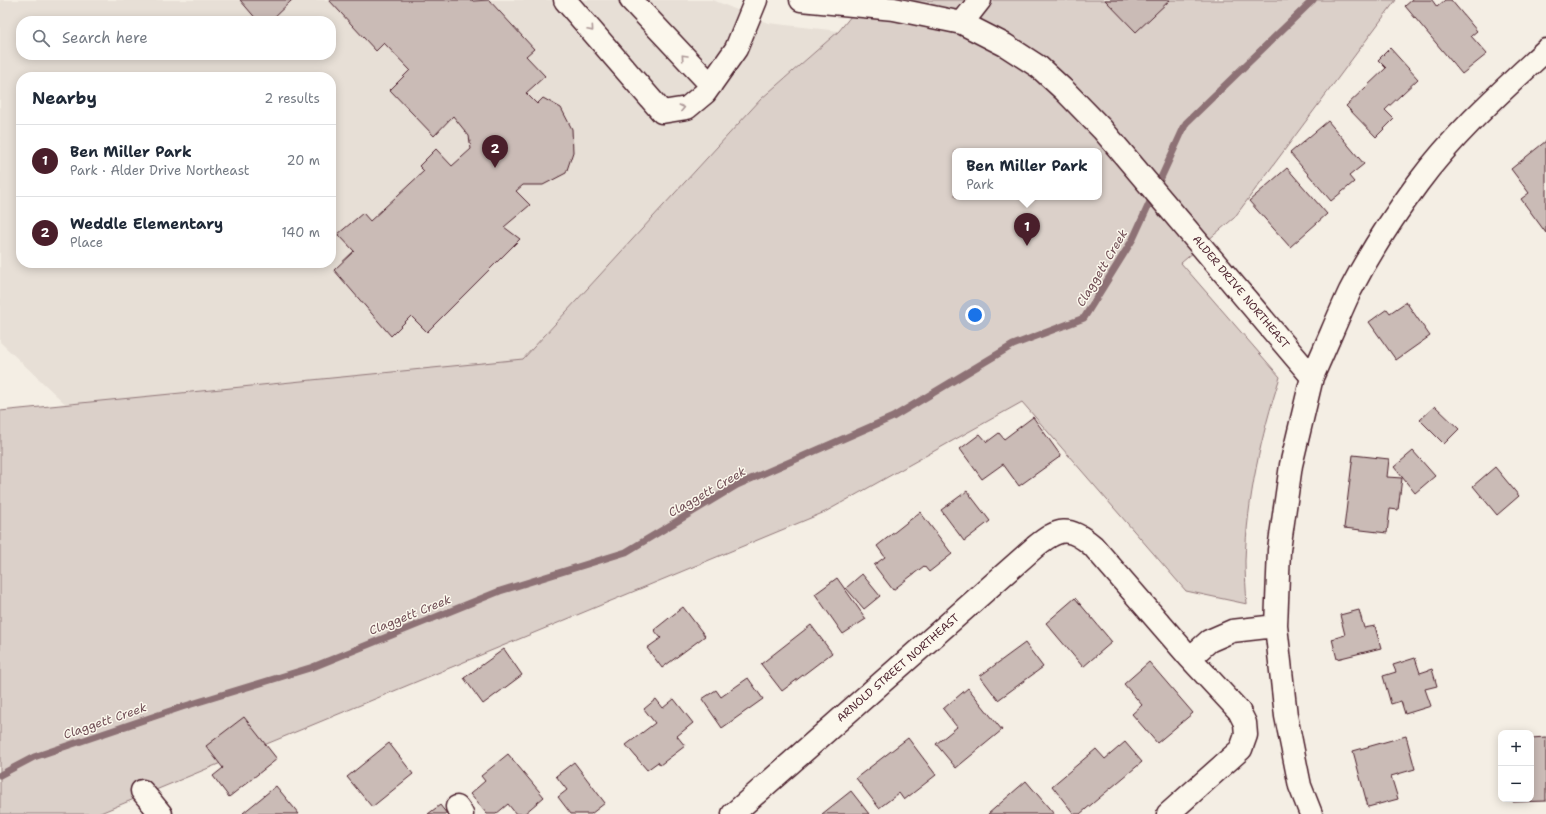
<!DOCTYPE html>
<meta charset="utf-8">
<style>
body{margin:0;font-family:"Shantell Sans",sans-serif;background:#f2f2f3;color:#1f2937}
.controls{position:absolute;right:12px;bottom:12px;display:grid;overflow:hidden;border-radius:8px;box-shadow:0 2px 10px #0003}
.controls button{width:36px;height:36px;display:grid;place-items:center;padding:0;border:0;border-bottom:1px solid #e0e1e3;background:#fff;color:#1f2937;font:20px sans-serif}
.you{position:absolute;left:975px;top:315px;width:14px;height:14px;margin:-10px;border:3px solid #fff;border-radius:50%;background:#1a73e8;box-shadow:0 0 0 6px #1a73e833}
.badge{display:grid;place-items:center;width:26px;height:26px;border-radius:50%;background:#4a1f2b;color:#fff;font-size:13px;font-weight:700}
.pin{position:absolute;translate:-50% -33px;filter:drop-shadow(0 1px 2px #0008)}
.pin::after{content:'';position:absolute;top:21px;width:14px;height:12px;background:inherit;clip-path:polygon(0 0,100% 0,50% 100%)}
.popup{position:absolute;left:952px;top:148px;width:150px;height:52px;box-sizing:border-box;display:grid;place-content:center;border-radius:8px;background:#fff;filter:drop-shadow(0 1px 3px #0005);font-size:13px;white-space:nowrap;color:#747a83}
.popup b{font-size:15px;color:#1f2937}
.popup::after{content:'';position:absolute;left:50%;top:100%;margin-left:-8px;border:8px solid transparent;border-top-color:#fff}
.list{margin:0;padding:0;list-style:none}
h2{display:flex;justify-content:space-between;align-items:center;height:52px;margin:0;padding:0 16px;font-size:17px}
h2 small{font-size:13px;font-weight:400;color:#747a83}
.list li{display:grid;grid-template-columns:26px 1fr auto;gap:12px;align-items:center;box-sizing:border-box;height:72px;padding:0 16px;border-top:1px solid #e0e1e3}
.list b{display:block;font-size:15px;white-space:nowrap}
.list p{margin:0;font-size:13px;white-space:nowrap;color:#747a83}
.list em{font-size:13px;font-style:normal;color:#747a83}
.icon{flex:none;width:22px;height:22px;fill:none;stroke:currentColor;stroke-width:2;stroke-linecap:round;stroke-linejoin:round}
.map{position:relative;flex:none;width:1546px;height:814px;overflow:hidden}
.search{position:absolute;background:#fff;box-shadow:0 2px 10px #0003;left:16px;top:16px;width:320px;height:44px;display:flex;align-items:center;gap:10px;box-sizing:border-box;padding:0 14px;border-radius:16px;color:#747a83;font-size:15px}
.panel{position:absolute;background:#fff;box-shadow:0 2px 10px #0003;left:16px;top:72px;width:320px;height:196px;border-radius:16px}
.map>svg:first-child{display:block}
.built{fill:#e7dfd6;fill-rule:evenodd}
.green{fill:#dbd0c9;stroke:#92787a;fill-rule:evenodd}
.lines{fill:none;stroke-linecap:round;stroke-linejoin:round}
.stream{stroke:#8d7174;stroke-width:7}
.building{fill:#cabbb6;stroke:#4a1f2b}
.minor-casing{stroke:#4a1f2b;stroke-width:25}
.minor{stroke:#fbf7ec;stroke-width:22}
.oneway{stroke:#ab9695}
.labels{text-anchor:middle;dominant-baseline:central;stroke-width:3;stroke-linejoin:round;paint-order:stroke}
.street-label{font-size:11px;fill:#4a1f2b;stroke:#fbf7ec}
.water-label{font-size:12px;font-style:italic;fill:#714f56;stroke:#fbf7ec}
</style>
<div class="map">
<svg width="1546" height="814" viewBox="0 0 1546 814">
<rect width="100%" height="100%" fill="#f4eee4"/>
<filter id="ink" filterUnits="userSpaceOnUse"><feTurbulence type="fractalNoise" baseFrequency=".025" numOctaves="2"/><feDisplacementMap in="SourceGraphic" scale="8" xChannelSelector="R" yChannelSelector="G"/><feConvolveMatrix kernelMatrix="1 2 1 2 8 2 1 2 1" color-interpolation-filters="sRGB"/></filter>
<g filter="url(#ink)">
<!-- built -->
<path class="built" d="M0,0H713L768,23L839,31L761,99L523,359L77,415L0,342ZM21,21H331V55H21ZM21,77H331V263H21Z"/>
<!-- green -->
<path class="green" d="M864,0H1396L1234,218L1181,263L1280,377C1261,436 1247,499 1245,561C1245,575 1246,590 1247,604L1186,591L1022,402L825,512L98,814H0V411L523,359L761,99L839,31ZM955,151H1099V197H955Z"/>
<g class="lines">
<!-- stream -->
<path class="stream" d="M0,775L34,757L182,707L313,667L500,591L626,552L737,485L893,417L1013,345L1084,318L1133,239L1186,123L1313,0"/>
</g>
<!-- building -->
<path class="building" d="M240,0H292L270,21H258Z
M329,0H472L473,1L489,0L534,49L526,56L545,76L526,93L537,104L543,98L561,108L572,129L573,152L566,173L543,185H523L516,191L530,205L504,227L520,239L427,332L411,316L391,336L334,270L354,251L338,234L363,213L370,221L424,171L419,166L436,149L452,166L471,149L469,136L453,116L434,136L390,90L410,70L384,43L376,51Z
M1105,0H1170L1136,32Z
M1412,0H1432L1437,7L1445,0H1451L1477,31L1471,36L1487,54L1462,74L1405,6Z
M1390,48L1418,79L1385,110L1394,119L1376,137L1346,106L1386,68L1378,60Z
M1328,121L1364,164L1349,176L1354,182L1331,201L1290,153Z
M1546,141V233L1521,199L1529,193L1511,169Z
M1287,168L1327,214L1290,247L1249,201Z
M1406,302L1430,336L1396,360L1369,322L1387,309L1390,313Z
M1435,406L1459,429L1444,444L1420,420Z
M1033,417L1061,456L1019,486L1003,464L982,479L960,449L980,434L987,442L999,433L1004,439Z
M1413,451L1435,476L1415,493L1394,467Z
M1353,455L1389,459L1387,477L1402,478L1398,510L1390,509L1387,533L1344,528Z
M1495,467L1519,496L1497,515L1473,486Z
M967,491L990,521L964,541L941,510Z
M920,512L952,554L929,572L924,566L893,590L874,565L885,557L877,546Z
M862,574L880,596L864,609L846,588Z
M837,578L866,619L843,634L815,594Z
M1075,598L1112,642L1083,667L1046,623Z
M683,607L705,636L662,668L647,648L661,638L654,630Z
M1359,610L1364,628L1375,626L1381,648L1337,659L1332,639L1345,635L1340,615Z
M811,625L832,653L782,691L761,664Z
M1025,643L1043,667L998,700L980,676Z
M504,649L522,675L483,704L464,678Z
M1415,658L1420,673L1432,669L1437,686L1425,689L1431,706L1405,714L1401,701L1391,704L1383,676L1396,672L1393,665Z
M1149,662L1193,713L1157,743L1132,714L1142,705L1124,684Z
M748,678L763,699L722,728L702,699L716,690L721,697Z
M968,688L1002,730L956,768L936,744L957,727L943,709Z
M656,699L663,708L674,699L693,723L677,736L685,746L660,765L658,762L647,770L626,745L655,723L644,709Z
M244,717L277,759L229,797L213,776L223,768L206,746Z
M1406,736L1415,769L1391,776L1398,799L1368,807L1353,751Z
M1546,737V801L1513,802V799H1531V738Z
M908,738L936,775L904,800L899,793L879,808L856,778Z
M1125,742L1142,762L1080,814H1074L1052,786L1096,749L1105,759Z
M389,743L413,774L372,807L347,777Z
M508,754L544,797L524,814H516L508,804L496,814H487L470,794L485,781L481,776Z
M574,762L605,803L591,814H571L558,797L567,790L556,776Z
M1026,781L1054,814H988Z
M276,786L299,814H244L243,813Z
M851,791L869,814H822Z
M440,805L447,814H428Z"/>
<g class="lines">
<!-- minor casing -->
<g class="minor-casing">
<path id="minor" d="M565,0L662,112L687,108L705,93L736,49L756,0
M631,0L711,85
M801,0L894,9L962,23L1005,45L1039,67L1065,91L1102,129L1312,377L1291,465L1279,550L1276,626L1286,716L1300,786L1311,814
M962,23L980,0
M1312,377C1325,349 1337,319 1350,291C1369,254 1393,217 1418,183C1455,133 1501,92 1546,50
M1190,658L1209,641L1232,631L1276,626
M142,791L161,814
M457,807L462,814
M733,814L1035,547C1058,528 1069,525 1093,546L1190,658L1239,711L1245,723L1246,735L1241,749L1168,814"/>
</g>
<!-- minor -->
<use href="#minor" class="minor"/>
</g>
<!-- one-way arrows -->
<defs><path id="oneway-chevron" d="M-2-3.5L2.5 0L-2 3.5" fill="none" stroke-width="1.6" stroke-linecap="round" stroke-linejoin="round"/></defs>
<g class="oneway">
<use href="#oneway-chevron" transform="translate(591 29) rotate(49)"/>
<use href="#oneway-chevron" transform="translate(684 57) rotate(-133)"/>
<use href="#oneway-chevron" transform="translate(682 108) rotate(-13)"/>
</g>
</g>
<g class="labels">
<!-- street labels -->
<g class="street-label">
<text transform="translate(1241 292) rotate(50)">ALDER DRIVE NORTHEAST</text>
<text transform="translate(898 668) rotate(-41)">ARNOLD STREET NORTHEAST</text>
</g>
<!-- water labels -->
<g class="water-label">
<text transform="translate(1102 268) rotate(-59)">Claggett Creek</text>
<text transform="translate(707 492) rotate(-30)">Claggett Creek</text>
<text transform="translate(410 615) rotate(-22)">Claggett Creek</text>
<text transform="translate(105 721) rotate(-19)">Claggett Creek</text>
</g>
</g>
</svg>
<div class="controls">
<button>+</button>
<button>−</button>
</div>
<div class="you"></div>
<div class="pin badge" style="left:1027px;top:246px">1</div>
<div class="popup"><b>Ben Miller Park</b>Park</div>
<div class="pin badge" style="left:495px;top:168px">2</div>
<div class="search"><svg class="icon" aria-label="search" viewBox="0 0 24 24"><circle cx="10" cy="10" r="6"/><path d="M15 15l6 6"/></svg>Search here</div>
<section class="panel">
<h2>Nearby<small>2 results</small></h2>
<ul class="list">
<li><span class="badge">1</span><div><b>Ben Miller Park</b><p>Park · Alder Drive Northeast</p></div><em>20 m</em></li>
<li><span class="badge">2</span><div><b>Weddle Elementary</b><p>Place</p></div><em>140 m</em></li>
</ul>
</section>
</div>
